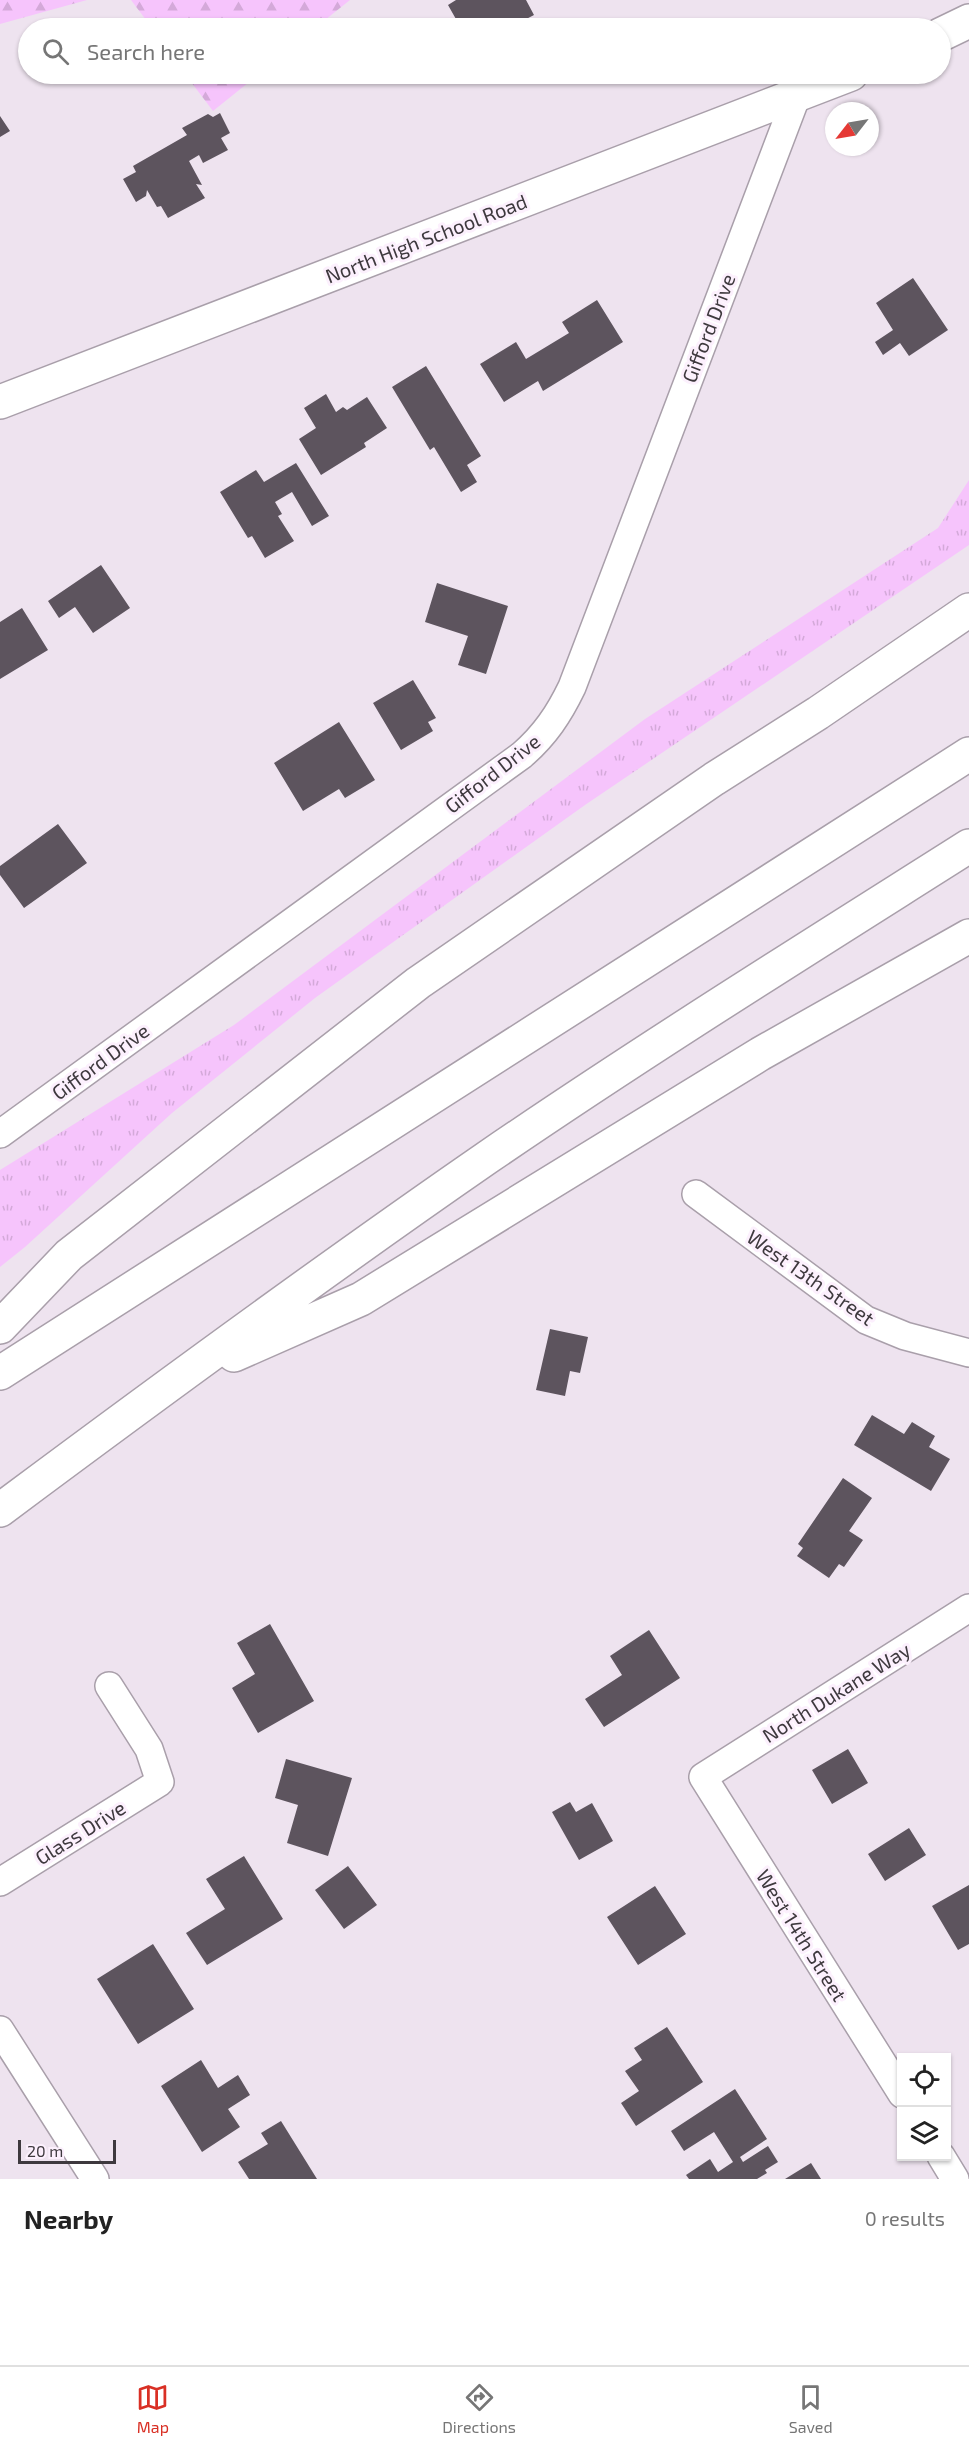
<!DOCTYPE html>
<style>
body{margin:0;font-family:"Exo 2",sans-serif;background:#f2f2f2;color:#222}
.controls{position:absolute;right:18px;bottom:18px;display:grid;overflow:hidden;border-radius:0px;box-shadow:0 2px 4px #0004}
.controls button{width:54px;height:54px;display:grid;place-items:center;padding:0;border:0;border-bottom:2px solid #e0e0e0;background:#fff;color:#222;font:30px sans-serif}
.compass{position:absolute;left:825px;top:102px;width:54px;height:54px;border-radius:50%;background:#fff;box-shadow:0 2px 4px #0004;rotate:239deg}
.scale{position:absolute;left:18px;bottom:15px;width:98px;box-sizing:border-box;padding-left:6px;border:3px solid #3e393e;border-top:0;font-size:16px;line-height:21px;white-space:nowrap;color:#3e393e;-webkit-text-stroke:4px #fcf0fd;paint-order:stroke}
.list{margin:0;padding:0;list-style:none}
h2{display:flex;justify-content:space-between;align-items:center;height:78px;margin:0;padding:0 24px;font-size:26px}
h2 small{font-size:20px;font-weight:400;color:#767676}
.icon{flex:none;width:33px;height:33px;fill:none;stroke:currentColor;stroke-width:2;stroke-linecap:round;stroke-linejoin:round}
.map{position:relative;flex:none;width:969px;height:2179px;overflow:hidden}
.search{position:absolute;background:#fff;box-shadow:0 2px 4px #0004;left:18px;right:18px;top:18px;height:66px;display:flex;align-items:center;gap:15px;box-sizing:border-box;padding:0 21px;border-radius:33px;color:#767676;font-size:22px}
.sheet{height:186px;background:#fff}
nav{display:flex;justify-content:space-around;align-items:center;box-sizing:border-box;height:84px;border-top:2px solid #e0e0e0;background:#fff;font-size:16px;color:#767676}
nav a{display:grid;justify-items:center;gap:3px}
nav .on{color:#d93025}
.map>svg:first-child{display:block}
.grass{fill:url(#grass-tufts)}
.forest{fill:url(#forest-firs)}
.building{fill:#5d545e}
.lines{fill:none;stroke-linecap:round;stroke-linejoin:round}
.minor-casing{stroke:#a99faa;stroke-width:30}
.tertiary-casing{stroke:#a99faa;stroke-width:36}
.motorway-casing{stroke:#a99faa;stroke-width:36}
.minor{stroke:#fff;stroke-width:27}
.tertiary{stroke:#fff;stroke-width:33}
.motorway{stroke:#fff;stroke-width:33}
.labels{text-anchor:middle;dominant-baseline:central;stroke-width:6;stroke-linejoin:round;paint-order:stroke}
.street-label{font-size:20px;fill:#3e393e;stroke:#fcf0fd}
</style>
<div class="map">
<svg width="969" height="2179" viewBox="0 0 969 2179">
<defs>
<pattern id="grass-tufts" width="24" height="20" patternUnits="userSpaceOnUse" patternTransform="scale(1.5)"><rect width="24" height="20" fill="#f6c4fc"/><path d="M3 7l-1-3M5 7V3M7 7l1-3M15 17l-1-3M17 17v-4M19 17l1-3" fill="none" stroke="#d4a9d9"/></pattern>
<pattern id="forest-firs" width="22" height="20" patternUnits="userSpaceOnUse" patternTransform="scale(1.5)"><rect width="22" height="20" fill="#f6c4fc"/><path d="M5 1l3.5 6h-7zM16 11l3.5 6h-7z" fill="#d4a9d9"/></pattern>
</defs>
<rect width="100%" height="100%" fill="#eee3ef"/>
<!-- grass -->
<path class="grass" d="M969,480V545L585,805L315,998L172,1113L25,1247L0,1267V1170L234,1025L645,719L938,528Z"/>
<!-- forest -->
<path class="forest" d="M0,0H87L0,24Z
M131,0H350L315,28H152Z
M185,74H259L213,111Z"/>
<!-- building -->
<path class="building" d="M456,0H526L534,15L509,28H461L448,5Z
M220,113L230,133L221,138L228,150L203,163L199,155L189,161L202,185L196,184L205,198L168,218L161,206L157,207L147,190L146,196L136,202L123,179L136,172L133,166L187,135L182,128L208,114L213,117Z
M0,116L10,131L0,137Z
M913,278L948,330L909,356L900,343L883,355L875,342L893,330L876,303Z
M597,300L623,342L543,391L538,381L504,402L480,364L516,342L526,359L569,333L562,322Z
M426,366L481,456L467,465L477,482L461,492L434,447L430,450L392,387Z
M326,394L336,412L343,407L347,410L367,397L387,428L364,443L366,447L321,475L299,439L316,428L304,408Z
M296,463L329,516L312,526L292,492L275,502L282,514L278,516L294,541L265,558L252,536L248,538L220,492L256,470L264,482Z
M101,565L130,608L93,633L75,607L59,618L48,601Z
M437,583L508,606L486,674L458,665L468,636L425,622Z
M22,608L48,650L0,679V622Z
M413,680L436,718L428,722L433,731L401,750L373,703Z
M339,722L375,780L345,798L339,789L303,811L274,763Z
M58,824L87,863L24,908L0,875V866Z
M550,1329L588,1337L580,1373L570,1371L565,1396L536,1390Z
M872,1415L904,1434L912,1422L935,1436L929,1447L950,1459L931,1491L854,1445Z
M843,1478L872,1498L849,1531L863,1540L844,1567L839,1564L829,1578L797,1556L803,1548L798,1544Z
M270,1624L314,1701L258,1733L232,1688L255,1674L237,1643Z
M649,1630L680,1678L604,1727L585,1699L622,1675L610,1656Z
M848,1749L868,1783L832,1804L812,1770Z
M286,1759L352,1778L328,1856L287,1843L298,1805L275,1798Z
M570,1802L576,1812L592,1803L613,1841L579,1860L552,1812Z
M909,1828L926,1855L885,1881L868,1854Z
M244,1856L283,1919L207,1965L186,1933L225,1909L206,1879Z
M348,1866L377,1905L344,1929L315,1890Z
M969,1885V1944L958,1950L932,1906Z
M655,1886L686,1934L638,1965L607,1917Z
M153,1944L194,2009L138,2044L97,1979Z
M667,2027L703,2082L636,2126L621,2103L639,2091L625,2071L642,2060L634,2048Z
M201,2060L218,2088L238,2075L250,2095L228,2109L240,2127L202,2152L161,2086Z
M735,2089L767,2139L740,2157L743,2162L768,2146L778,2162L765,2170L767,2173L757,2179H689L686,2175L710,2159L718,2172L733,2162L714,2132L684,2151L671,2131Z
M281,2121L317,2179H249L238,2162L268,2144L261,2133Z
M811,2163L821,2179H785Z"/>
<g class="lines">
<!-- minor casing -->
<g class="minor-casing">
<path id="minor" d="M0,1134L522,755C545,735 559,714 572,687L797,95
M696,1194L866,1320L905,1336L969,1353
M0,1882L160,1782L149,1749L109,1686
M0,2030L95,2179
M902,2094L703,1777L969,1608
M941,2156L955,2179"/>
</g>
<!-- tertiary casing -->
<g class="tertiary-casing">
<path id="tertiary" d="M940,35L969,21
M0,402L851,74"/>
</g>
<!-- motorway casing -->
<g class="motorway-casing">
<path id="motorway" d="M0,1327L69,1255L418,983L714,779L818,713L969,610
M234,1355L361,1299L760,1054L969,936
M0,1373L969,754
M0,1510C161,1390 323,1271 488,1157C646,1049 808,948 969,846"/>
</g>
<!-- minor -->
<use href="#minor" class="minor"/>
<!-- tertiary -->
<use href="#tertiary" class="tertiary"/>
<!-- motorway -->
<use href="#motorway" class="motorway"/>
</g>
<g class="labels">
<!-- street labels -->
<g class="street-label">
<text transform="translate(426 238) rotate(-21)">North High School Road</text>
<text transform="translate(708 328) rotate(-69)">Gifford Drive</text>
<text transform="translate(492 773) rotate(-38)">Gifford Drive</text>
<text transform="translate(100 1061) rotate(-36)">Gifford Drive</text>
<text transform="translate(811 1277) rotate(35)">West 13th Street</text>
<text transform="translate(836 1692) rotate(-32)">North Dukane Way</text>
<text transform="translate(80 1832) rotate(-32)">Glass Drive</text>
<text transform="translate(802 1935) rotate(58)">West 14th Street</text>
</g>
</g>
</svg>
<div class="controls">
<button><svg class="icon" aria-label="locate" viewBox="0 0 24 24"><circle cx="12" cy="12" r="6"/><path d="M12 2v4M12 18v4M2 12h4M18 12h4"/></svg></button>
<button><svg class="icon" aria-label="layers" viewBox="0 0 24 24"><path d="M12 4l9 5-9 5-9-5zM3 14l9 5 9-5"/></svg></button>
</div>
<svg class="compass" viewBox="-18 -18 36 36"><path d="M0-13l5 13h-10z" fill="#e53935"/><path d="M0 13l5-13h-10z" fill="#767676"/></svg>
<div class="scale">20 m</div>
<div class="search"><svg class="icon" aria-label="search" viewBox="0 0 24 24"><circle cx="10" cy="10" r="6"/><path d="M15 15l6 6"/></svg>Search here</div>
</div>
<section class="sheet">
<h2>Nearby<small>0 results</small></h2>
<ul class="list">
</ul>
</section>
<nav>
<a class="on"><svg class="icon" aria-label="map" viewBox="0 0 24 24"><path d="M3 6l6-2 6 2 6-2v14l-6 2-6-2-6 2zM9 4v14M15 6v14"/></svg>Map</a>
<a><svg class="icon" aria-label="directions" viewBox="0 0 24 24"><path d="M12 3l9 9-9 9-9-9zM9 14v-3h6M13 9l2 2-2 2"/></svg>Directions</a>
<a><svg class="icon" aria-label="saved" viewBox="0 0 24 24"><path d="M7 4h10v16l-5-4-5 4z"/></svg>Saved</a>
</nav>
